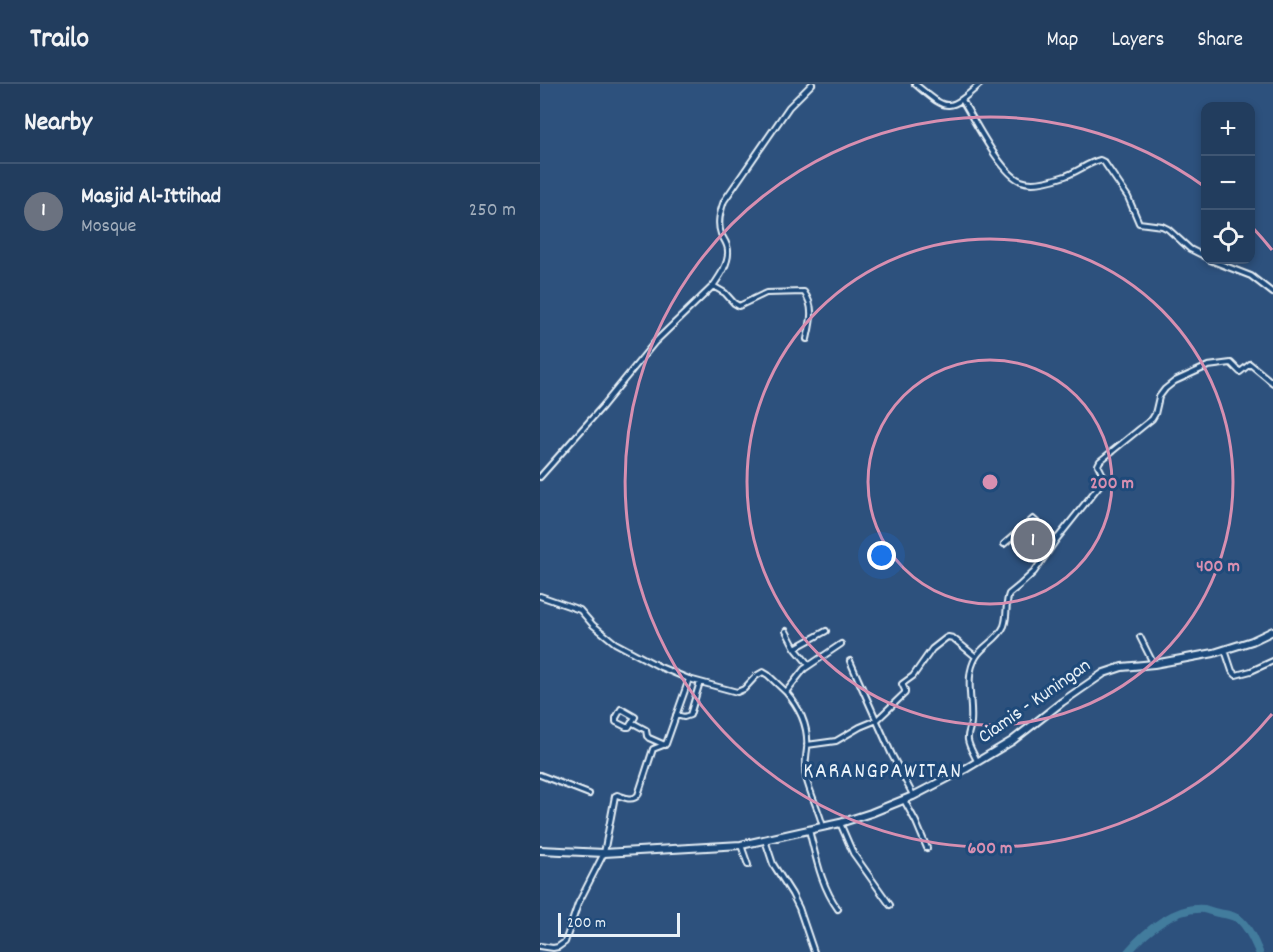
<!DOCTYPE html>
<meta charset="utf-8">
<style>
body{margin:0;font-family:Dekko,sans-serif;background:#2a4464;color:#f1f3f6}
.controls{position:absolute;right:18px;top:18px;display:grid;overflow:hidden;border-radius:12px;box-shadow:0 3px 9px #0003}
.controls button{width:54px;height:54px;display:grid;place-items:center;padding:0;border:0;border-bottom:2px solid #3f5673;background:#223d5e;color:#f1f3f6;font:30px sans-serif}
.scale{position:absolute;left:18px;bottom:15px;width:122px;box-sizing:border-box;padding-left:6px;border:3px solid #e8f1f8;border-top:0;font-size:16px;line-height:21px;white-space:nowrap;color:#e8f1f8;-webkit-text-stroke:4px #1f4a7a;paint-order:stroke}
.you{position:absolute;left:342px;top:472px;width:21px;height:21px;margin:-15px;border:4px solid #fff;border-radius:50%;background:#1a73e8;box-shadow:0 0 0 9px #1a73e833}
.badge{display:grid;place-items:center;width:39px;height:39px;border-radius:50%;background:#ea580c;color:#fff;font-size:20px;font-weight:700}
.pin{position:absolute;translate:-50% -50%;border:3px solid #fff;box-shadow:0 2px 6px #0006}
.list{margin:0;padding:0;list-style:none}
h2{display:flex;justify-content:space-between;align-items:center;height:78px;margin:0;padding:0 24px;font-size:26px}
h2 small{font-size:20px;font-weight:400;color:#a2aebc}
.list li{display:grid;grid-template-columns:39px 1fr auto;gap:18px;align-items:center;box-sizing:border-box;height:96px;padding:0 24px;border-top:2px solid #3f5673}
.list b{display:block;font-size:22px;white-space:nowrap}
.list p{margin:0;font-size:20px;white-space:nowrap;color:#a2aebc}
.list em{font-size:20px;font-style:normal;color:#a2aebc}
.icon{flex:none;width:33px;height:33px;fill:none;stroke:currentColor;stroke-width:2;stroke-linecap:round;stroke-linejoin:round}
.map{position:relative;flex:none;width:733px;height:868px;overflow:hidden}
header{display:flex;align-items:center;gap:36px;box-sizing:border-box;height:84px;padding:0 30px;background:#223d5e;border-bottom:2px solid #3f5673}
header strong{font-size:28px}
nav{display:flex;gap:33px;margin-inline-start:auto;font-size:21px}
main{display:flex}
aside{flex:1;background:#223d5e}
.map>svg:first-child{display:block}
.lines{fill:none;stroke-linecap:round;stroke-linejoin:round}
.river{stroke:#437b9d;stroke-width:8}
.minor-casing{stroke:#e8f1f8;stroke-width:8}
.highway-casing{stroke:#e8f1f8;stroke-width:10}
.minor{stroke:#1f4a7a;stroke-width:4}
.highway{stroke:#1f4a7a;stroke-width:6}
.ring{fill:none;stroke:#d78fb1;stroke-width:3}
.labels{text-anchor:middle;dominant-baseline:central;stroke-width:6;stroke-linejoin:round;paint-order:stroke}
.street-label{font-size:20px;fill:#e8f1f8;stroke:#1f4a7a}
.quarter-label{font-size:22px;letter-spacing:1.5px;fill:#e8f1f8;stroke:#1f4a7a}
.centre{fill:#d78fb1;stroke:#1f4a7a;stroke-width:3}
.ring-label{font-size:18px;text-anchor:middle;font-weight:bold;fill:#d78fb1;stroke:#1f4a7a;stroke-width:6;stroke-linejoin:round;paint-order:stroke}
</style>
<header>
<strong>Trailo</strong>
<nav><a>Map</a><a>Layers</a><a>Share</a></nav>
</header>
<main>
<aside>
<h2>Nearby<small></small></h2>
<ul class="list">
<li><span class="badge" style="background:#6b7280">1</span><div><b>Masjid Al-Ittihad</b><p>Mosque</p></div><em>250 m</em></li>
</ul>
</aside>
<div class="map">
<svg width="733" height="868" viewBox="0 0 733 868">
<rect width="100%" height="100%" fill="#2d517d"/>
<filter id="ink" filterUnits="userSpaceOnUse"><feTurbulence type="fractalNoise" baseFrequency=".0167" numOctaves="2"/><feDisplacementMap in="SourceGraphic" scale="12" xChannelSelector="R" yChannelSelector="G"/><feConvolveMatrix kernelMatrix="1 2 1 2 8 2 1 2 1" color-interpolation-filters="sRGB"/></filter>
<g filter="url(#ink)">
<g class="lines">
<!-- river -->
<path class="river" d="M588,868C605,848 635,822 664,825C668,826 673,828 678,829C685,830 694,831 700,836C709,844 714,857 719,868"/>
<!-- minor casing -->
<g class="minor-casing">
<path id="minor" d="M375,0C407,26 407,30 440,0
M422,16C434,35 461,90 481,97C493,102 510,97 522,93C536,89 547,79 560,76L564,78L588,113L599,139L622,142L628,145L650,165L666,173
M670,176L711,192L733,209
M173,202L185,209L194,219L199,222L226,209L264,208C275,223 271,237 267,255
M0,393L62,323L115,258L173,202C180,192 189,179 188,167C188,160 184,156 181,150C177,139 180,128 184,117L249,23L272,0
M464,460L493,435L516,456
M0,512L40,526L53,541L75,559L120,583L149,595L197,608L204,605L216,592L223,588L228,591L246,608
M246,547L255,564
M600,553L613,579
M685,566L692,587L696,591L711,587L733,577
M310,577L352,671L373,711
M269,581L255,564L286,547
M81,625L95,633L89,643H86L76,638V634Z
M136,631L144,633L150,631L160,598
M93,639L106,646L107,652L109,654L125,661
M267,661L296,657L320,643L337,636L365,609V606L362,600L373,592L392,565L406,554L408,553L413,554L436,573
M437,677C434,670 429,663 428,656C427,649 431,644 431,638C433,617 424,593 436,573C443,561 458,556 464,542C468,531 465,520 469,510L480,501L494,488L516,456L563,397L564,393L558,381L560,377L612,335L615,330L619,313L625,305L635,297L668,282L691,279L700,288L710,280L733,299
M0,691L49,710
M364,716L376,738L387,764
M300,739L313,769L350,821
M283,743C279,726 270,710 266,693C264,684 266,674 267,665C269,643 260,624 246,608L264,585L301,560
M269,746C276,773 281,802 298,825
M225,756L233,780L252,810L259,824L274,868
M201,761L208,781
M0,862L13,864L18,863L25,858L38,820L64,769L75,712L77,711C84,713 92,718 98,711L113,665L126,660L149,595"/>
</g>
<!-- highway casing -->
<g class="highway-casing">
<path id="highway" d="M0,766L64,769L201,761L300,739L331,729L373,712L427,684L472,657L522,618L564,589L582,583L614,580L674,569L712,557L733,547"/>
</g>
<!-- minor -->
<use href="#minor" class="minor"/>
<!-- highway -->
<use href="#highway" class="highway"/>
</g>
</g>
<!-- distance rings -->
<g class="ring">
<circle cx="450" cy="398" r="122"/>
<circle cx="450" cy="398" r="243"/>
<path d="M732 630A365 365 0 1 1 665 103M713 144A365 365 0 0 1 732 166"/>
</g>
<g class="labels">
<!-- street labels -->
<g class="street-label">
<text transform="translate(495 618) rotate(-35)">Ciamis - Kuningan</text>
</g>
<!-- quarter labels -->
<g class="quarter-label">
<text x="343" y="688">KARANGPAWITAN</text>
</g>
</g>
<circle cx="450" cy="398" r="9" class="centre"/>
<g class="ring-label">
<text x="572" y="404">200 m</text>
<text x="678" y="487">400 m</text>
<text x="450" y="769">600 m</text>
</g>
</svg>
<div class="controls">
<button>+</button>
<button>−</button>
<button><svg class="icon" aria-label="locate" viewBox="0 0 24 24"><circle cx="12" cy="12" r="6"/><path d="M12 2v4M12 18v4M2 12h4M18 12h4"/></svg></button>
</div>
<div class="scale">200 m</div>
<div class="you"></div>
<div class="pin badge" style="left:493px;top:456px;background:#6b7280">1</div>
</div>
</main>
